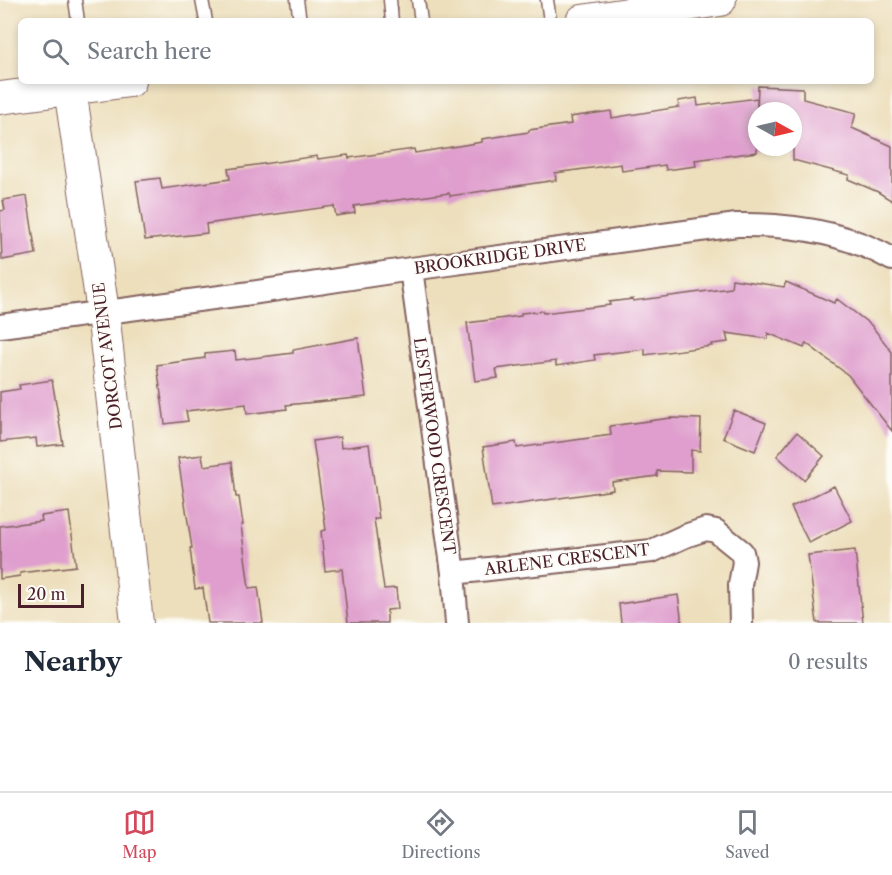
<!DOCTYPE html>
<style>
body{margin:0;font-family:"Libre Caslon Text",serif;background:#f6f6f7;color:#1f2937}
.compass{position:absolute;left:748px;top:102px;width:54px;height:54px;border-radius:50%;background:#fff;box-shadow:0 3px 9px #0003;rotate:98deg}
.scale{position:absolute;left:18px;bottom:15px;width:66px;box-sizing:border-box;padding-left:6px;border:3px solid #4a1f2b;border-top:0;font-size:16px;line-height:21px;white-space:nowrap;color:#4a1f2b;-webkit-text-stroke:4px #fdfcf7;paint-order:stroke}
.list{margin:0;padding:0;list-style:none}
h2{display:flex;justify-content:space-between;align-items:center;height:78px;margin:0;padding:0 24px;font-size:26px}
h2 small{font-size:20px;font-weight:400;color:#747a83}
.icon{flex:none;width:33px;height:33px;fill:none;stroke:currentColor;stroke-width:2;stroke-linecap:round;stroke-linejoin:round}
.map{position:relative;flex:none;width:892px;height:623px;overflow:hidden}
.search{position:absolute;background:#fff;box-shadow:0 3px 9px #0003;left:18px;right:18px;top:18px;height:66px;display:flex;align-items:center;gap:15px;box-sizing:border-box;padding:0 21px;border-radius:9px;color:#747a83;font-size:22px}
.sheet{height:168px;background:#fff}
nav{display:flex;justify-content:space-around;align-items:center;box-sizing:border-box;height:84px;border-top:2px solid #e0e1e3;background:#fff;font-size:16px;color:#747a83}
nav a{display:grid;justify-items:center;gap:3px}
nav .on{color:#d1495b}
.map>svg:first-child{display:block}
.building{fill:#df9ecd}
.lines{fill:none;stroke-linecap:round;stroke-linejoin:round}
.lane-casing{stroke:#83625e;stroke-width:15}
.street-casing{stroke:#83625e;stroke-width:26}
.secondary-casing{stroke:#83625e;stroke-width:34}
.lane{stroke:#fff;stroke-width:12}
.street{stroke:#fff;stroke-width:22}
.secondary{stroke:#fff;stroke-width:32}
.labels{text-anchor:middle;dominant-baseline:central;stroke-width:4.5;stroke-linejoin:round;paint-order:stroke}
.street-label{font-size:16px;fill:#4a1f2b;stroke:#fdfcf7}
</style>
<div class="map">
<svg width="892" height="623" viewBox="0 0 892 623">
<rect width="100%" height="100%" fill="#fdfcf7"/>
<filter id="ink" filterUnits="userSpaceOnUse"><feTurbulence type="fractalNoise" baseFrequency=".0167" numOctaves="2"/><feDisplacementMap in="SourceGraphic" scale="12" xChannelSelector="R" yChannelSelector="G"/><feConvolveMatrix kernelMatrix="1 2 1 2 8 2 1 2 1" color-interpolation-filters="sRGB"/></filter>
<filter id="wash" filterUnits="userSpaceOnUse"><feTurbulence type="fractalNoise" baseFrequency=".008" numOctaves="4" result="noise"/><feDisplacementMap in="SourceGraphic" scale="24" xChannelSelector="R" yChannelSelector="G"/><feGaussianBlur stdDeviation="1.35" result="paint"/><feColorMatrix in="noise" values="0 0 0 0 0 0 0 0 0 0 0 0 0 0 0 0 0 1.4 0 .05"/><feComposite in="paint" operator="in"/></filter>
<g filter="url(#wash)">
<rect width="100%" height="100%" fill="#eddfbc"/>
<g id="blocks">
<!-- building -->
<path class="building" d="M758,86L803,88V99L856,113L852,128L892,146V201L878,192L848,179L849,175L793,160V111H757Z
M697,98L698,106L757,98V152L695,160L696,166L666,170L665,165L622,171L621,164L555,173L556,180L450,196L449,193L354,206L355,213L336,216L334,206L206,224L207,233L145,240L136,181L160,178L162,189L230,179L228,169L317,156L318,159L348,155L349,158L414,149L415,153L482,142V139L529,132V130L571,124L570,117L611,111L612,118L679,107L678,101Z
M27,196L36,254L2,260L0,211L5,210L3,200Z
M732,279L784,287L786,282L834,303L837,299L871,325L892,352V431L848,375L806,343L804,348L768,333V339L726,333L728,342L711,344L712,346L645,355V349L594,355L595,360L556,366V361L496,369L498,378L475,381L467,323L521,316V313L543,311V313L610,305L609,302L633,299V301L731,288Z
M358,338L366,397L286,405L287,409L247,414L246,404L186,411L188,421L165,424L157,365L205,358V354L235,351L236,360L293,353V350Z
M52,380L63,444L37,447L36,438L0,442V392L20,389L19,385Z
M734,410L766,423L755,451L723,438Z
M671,418L701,419L700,451L691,450V472L657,471V476L612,482L613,490L492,508L483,447L516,442L517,448L611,435L610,426Z
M797,432L824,456L804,480L777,456Z
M340,437L341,448L369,444L379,519H374L384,589L396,588L398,609L387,610V623H348L342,569L325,571L321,531L326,530L313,441Z
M202,455L204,466L232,462L236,497H239L243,525H241L249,588L258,587L263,623H208L203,588L195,589L190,548H192L178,458Z
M834,486L852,521L809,543L791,507Z
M69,512L76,566L20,573V576L0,579V526L42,521L41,516Z
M855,550L863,623H817L808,555Z
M678,595L682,623H621L619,604Z"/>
</g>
</g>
<g filter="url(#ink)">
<use href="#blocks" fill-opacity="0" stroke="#83625e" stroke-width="1.5"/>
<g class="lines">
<!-- lane casing -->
<g class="lane-casing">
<path id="lane" d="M75,0L78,21
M202,0L206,21
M297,0L300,21
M390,0L392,21
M418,0L421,21
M547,0L550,21"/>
</g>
<!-- street casing -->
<g class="street-casing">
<path id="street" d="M411,269L453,573L457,623
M0,326L251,293L411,269L737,225C791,224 845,232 892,259
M453,573L652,551L685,536L706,529L716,531L742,552L744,562L740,585L741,623"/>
</g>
<!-- secondary casing -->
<g class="secondary-casing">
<path id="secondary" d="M582,21L720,0
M70,89L103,312L137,623
M0,98L130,81"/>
</g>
<!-- lane -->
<use href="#lane" class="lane"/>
<!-- street -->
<use href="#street" class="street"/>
<!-- secondary -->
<use href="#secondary" class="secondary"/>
</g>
</g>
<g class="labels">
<!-- street labels -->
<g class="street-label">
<text transform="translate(500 256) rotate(-8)">BROOKRIDGE DRIVE</text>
<text transform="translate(107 356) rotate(-97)">DORCOT AVENUE</text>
<text transform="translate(435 446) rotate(82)">LESTERWOOD CRESCENT</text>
<text transform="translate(567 559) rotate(-7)">ARLENE CRESCENT</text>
</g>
</g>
</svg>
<svg class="compass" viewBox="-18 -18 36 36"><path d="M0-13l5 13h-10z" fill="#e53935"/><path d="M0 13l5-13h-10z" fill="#747a83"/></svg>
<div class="scale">20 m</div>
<div class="search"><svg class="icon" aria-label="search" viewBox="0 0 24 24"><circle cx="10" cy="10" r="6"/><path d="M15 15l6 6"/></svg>Search here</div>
</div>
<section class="sheet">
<h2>Nearby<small>0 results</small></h2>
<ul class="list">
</ul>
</section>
<nav>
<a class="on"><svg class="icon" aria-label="map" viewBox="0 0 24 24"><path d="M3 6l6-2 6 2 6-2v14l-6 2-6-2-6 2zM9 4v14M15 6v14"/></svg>Map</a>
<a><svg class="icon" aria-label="directions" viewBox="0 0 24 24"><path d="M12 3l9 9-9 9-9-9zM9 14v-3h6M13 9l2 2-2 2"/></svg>Directions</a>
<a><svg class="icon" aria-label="saved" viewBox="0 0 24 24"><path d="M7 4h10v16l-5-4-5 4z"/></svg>Saved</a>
</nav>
